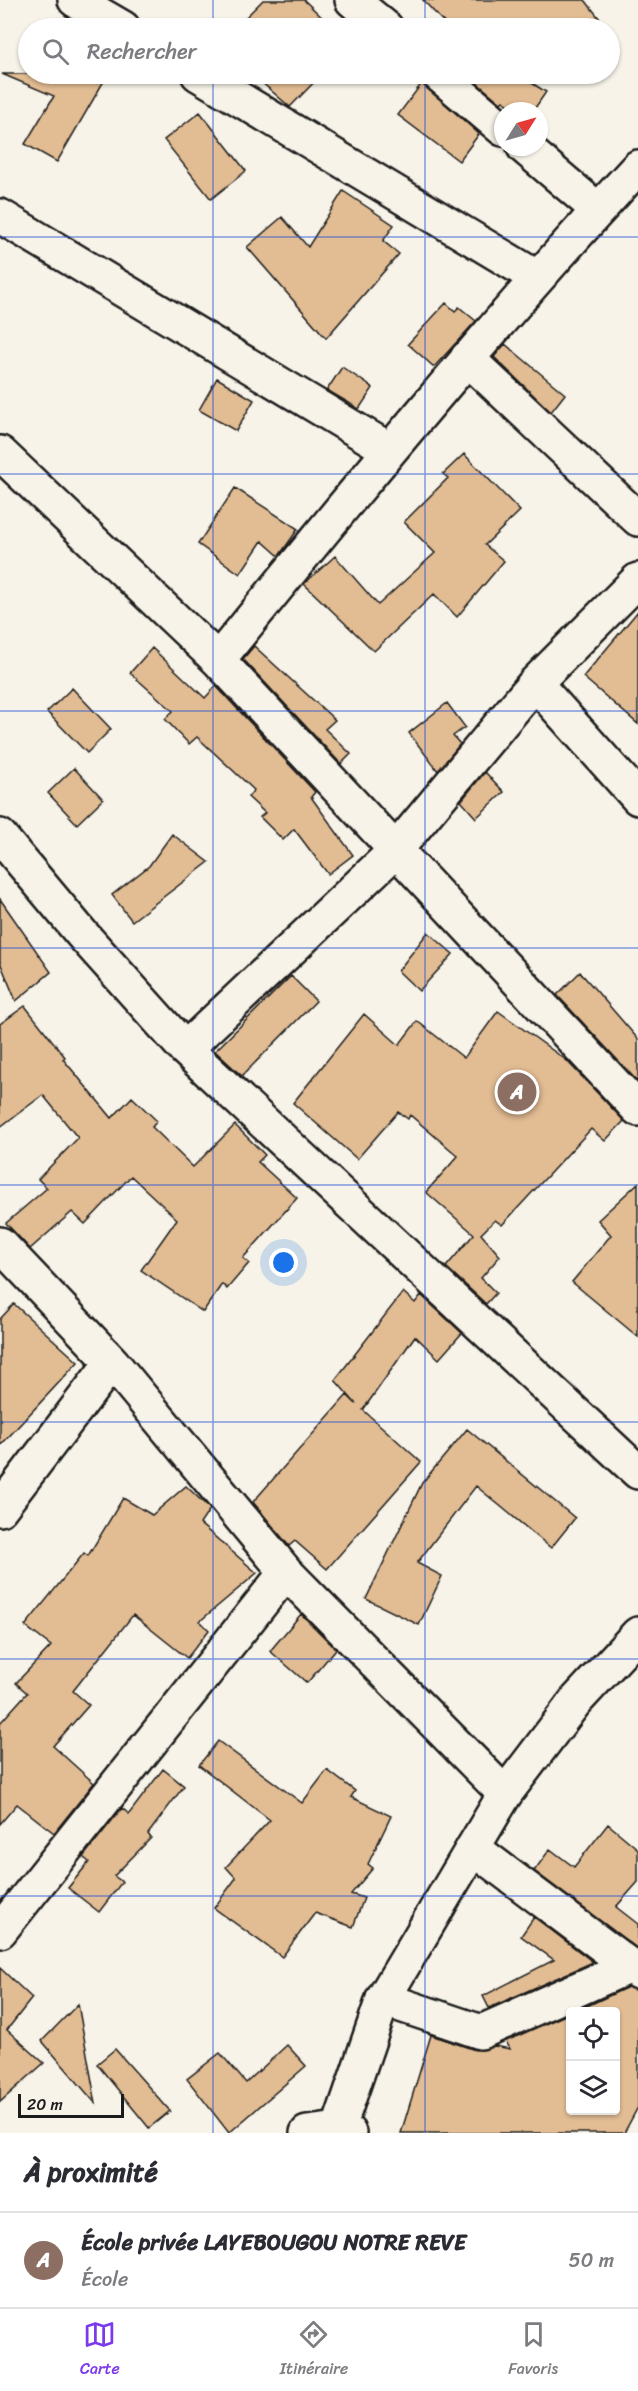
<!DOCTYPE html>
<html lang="fr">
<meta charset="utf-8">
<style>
body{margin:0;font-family:Sriracha,sans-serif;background:#f2f2f3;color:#2b2b33}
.controls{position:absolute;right:18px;bottom:18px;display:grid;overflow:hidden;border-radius:6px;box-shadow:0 2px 4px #0004}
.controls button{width:54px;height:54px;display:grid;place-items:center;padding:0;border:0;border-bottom:2px solid #e1e1e2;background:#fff;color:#2b2b33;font:30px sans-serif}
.compass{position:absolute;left:494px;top:102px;width:54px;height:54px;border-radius:50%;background:#fff;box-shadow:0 2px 4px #0004;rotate:53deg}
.scale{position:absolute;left:18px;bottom:15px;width:106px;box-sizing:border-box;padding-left:6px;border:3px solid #1c1c1c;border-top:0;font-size:16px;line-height:21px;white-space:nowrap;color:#1c1c1c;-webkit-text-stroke:4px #f7f3e8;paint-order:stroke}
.you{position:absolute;left:284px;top:1263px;width:21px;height:21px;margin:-15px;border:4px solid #fff;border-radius:50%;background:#1a73e8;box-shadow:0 0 0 9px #1a73e833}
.badge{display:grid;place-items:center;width:39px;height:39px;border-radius:50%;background:#7c3aed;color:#fff;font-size:20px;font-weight:700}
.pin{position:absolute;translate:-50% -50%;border:3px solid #fff;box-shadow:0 2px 6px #0006}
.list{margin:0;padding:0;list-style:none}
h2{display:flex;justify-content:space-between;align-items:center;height:78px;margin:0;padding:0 24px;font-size:26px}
h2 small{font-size:20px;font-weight:400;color:#7c7c81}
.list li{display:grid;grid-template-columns:39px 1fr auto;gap:18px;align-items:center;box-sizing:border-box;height:96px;padding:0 24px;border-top:2px solid #e1e1e2}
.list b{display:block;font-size:22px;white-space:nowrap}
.list p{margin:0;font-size:20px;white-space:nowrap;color:#7c7c81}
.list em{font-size:20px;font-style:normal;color:#7c7c81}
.icon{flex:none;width:33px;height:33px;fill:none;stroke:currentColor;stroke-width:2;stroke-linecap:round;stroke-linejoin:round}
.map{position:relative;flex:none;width:638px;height:2133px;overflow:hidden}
.search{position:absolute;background:#fff;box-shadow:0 2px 4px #0004;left:18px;right:18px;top:18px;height:66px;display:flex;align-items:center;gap:15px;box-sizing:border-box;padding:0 21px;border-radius:33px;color:#7c7c81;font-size:22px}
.sheet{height:174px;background:#fff}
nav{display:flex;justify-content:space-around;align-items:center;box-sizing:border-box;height:84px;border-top:2px solid #e1e1e2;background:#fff;font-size:16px;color:#7c7c81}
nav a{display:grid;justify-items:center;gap:3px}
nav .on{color:#7c3aed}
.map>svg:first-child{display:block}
.building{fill:#e2bc93;stroke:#1c1c1c;stroke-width:1.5}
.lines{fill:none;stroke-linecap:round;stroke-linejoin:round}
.street-casing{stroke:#1c1c1c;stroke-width:38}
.secondary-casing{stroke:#1c1c1c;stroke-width:38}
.street{stroke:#f7f3e8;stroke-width:33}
.secondary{stroke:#f7f3e8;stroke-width:33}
.grid{fill:none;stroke:#1d4ed8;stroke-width:1.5;stroke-opacity:0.55}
</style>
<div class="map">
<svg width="638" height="2133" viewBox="0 0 638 2133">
<rect width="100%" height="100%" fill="#f7f3e8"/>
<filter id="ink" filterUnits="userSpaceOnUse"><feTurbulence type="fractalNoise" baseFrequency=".0167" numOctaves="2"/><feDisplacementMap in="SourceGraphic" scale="12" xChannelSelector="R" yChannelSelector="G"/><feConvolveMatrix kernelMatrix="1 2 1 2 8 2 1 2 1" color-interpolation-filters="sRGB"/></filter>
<g filter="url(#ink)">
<!-- building -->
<path class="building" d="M263,0H304L333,28H235Z
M423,0H585L607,28H449Z
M2,74H108L57,162L25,144L54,96Z
M252,74H322L290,107Z
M466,74H523L521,76L546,92L533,111H518L503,101L501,103Z
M422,83L479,134L459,161L398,115Z
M200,112L246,171L211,199L164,140Z
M343,191L394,225L383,241L399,254L326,338L247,247L282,217L308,247Z
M446,303L455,311L459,307L476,321L434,367L408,344Z
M505,344L565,394L551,412L494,357Z
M342,367L373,388L359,409L327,390Z
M217,378L254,400L236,431L199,410Z
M464,454L520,511L485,545L504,561L457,617L434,594L374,651L304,584L335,556L378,605L435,553L404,522L448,478L443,474Z
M235,488L298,529L279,556L262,541L240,574L198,544Z
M638,611V724L583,677Z
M254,646L335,720L325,729L351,754L341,764L243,659Z
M152,648L205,698L216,686L315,792L311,797L353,855L328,874L294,829L283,840L260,817L265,813L248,797L254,790L197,737L189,744L165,719L173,711L130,673Z
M72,688L111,729L87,753L47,712Z
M447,703L465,727L453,736L460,744L438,771L409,733Z
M74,768L103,799L77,824L48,793Z
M485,772L504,792L476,818L461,801Z
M172,834L209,862L132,921L112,895L149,866Z
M0,899L51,972L16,1001L0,962Z
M428,932L453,954L419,991L398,971Z
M580,972L638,1039V1082L557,995Z
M291,976L316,1001L242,1076L215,1051Z
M25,1006L65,1057L63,1059L112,1118L132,1097L157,1121L152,1127L193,1167L235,1125L265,1155L258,1162L297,1198L243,1258L249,1263L227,1289L222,1284L203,1312L141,1270L177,1219L131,1176L85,1224L72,1212L30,1249L6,1223L47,1188L38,1179L78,1138L43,1095L0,1127V1024Z
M498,1011L566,1060L624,1121L605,1141L591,1129L502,1225L495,1220L481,1234L500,1256L481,1278L496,1293L486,1304L446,1267L474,1234L426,1192L458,1156L410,1115L408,1119L398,1112L357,1159L293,1103L364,1014L399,1045L417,1021L464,1058Z
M638,1183V1337L572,1282L611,1235L598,1220Z
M403,1292L415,1303L421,1295L462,1333L439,1359L415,1336L363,1410L421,1462L327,1569L295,1541L289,1546L253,1502L347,1395L356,1404L335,1380Z
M14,1304L78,1362L0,1446V1319Z
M467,1429L575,1518L551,1548L476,1486L417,1563L442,1576L419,1625L366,1599L422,1483Z
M186,1486L210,1509L200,1524L257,1573L200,1621L209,1630L187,1658L133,1615L73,1691L89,1705L53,1746L94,1783L54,1833L17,1804L0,1824V1723L27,1693L16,1683L51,1646L25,1626L84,1553L88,1556L123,1498L152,1515Z
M301,1614L336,1649L307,1683L270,1651Z
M218,1741L302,1803L327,1770L355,1791L351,1797L391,1816L368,1864L373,1868L351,1894L364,1898L353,1927L315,1913L282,1957L214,1908L236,1878L226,1867L270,1820L199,1765Z
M163,1769L184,1786L148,1834L151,1838L114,1876L122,1882L99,1912L68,1888L89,1862L83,1857L122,1808L129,1814Z
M608,1824L638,1849V1882L616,1907L638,1924V1949L534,1871L550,1849L574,1867Z
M534,1917L593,1962L489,2008L483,1996L554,1960L521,1936Z
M0,1968L32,1998L7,2030L44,2063L0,2102Z
M628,1987L638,1990V2107L624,2133H401L431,2035L475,2050L495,2046L510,2049L506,2041L570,2013V2110H615V2012H574Z
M78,2004L96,2104L42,2041Z
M287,2045L306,2066L229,2133L187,2079L220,2053L246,2083Z
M115,2049L170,2111L149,2128L97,2064Z"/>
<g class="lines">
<!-- street casing -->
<g class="street-casing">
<path id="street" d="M75,0L123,28
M352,0L386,28
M198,74L536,277
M438,74L503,129
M524,147L598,210
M0,216L388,449
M467,358L638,519
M0,453L218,660L638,1109
M218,660C354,492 491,326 638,167
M535,683L638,798
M0,836L81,933L185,1049L638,1472
M185,1049L394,852L535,683L638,580
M0,1244L112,1362L286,1572L505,1794
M0,1509L112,1362
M473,1848L638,1972
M0,1931L286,1572
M383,1999L481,2032L630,1966
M307,2133L338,2129L349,2133"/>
</g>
<!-- secondary casing -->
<g class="secondary-casing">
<path id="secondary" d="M337,2133L383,1999L505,1794L575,1702L638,1634"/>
</g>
<!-- street -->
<use href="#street" class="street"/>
<!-- secondary -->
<use href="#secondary" class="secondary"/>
</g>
</g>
<!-- grid -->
<path class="grid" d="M213,0V28M425,0V28M213,74V2133M425,74V2133M0,237H638M0,474H638M0,711H638M0,948H638M0,1185H638M0,1422H638M0,1659H638M0,1896H638"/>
</svg>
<div class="controls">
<button><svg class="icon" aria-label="locate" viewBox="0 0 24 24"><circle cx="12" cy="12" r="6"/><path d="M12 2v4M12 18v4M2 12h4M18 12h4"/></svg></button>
<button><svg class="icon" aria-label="layers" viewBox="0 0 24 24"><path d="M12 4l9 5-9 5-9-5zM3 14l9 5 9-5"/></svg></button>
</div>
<svg class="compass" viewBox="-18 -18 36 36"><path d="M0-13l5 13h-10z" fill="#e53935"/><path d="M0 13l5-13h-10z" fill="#7c7c81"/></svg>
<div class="scale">20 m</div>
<div class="you"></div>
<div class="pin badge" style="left:517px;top:1092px;background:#8d6e63">A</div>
<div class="search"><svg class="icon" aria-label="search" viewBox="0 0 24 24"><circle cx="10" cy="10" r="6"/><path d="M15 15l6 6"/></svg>Rechercher</div>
</div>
<section class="sheet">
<h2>À proximité<small></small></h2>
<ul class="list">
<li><span class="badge" style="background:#8d6e63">A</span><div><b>École privée LAYEBOUGOU NOTRE REVE</b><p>École</p></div><em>50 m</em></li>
</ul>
</section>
<nav>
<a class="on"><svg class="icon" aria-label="map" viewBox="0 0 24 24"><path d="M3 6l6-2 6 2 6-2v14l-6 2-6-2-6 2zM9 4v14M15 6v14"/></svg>Carte</a>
<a><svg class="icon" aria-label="directions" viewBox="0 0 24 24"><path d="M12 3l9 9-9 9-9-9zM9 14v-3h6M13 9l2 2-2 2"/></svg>Itinéraire</a>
<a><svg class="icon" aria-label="saved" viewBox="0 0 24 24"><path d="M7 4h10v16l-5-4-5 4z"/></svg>Favoris</a>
</nav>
